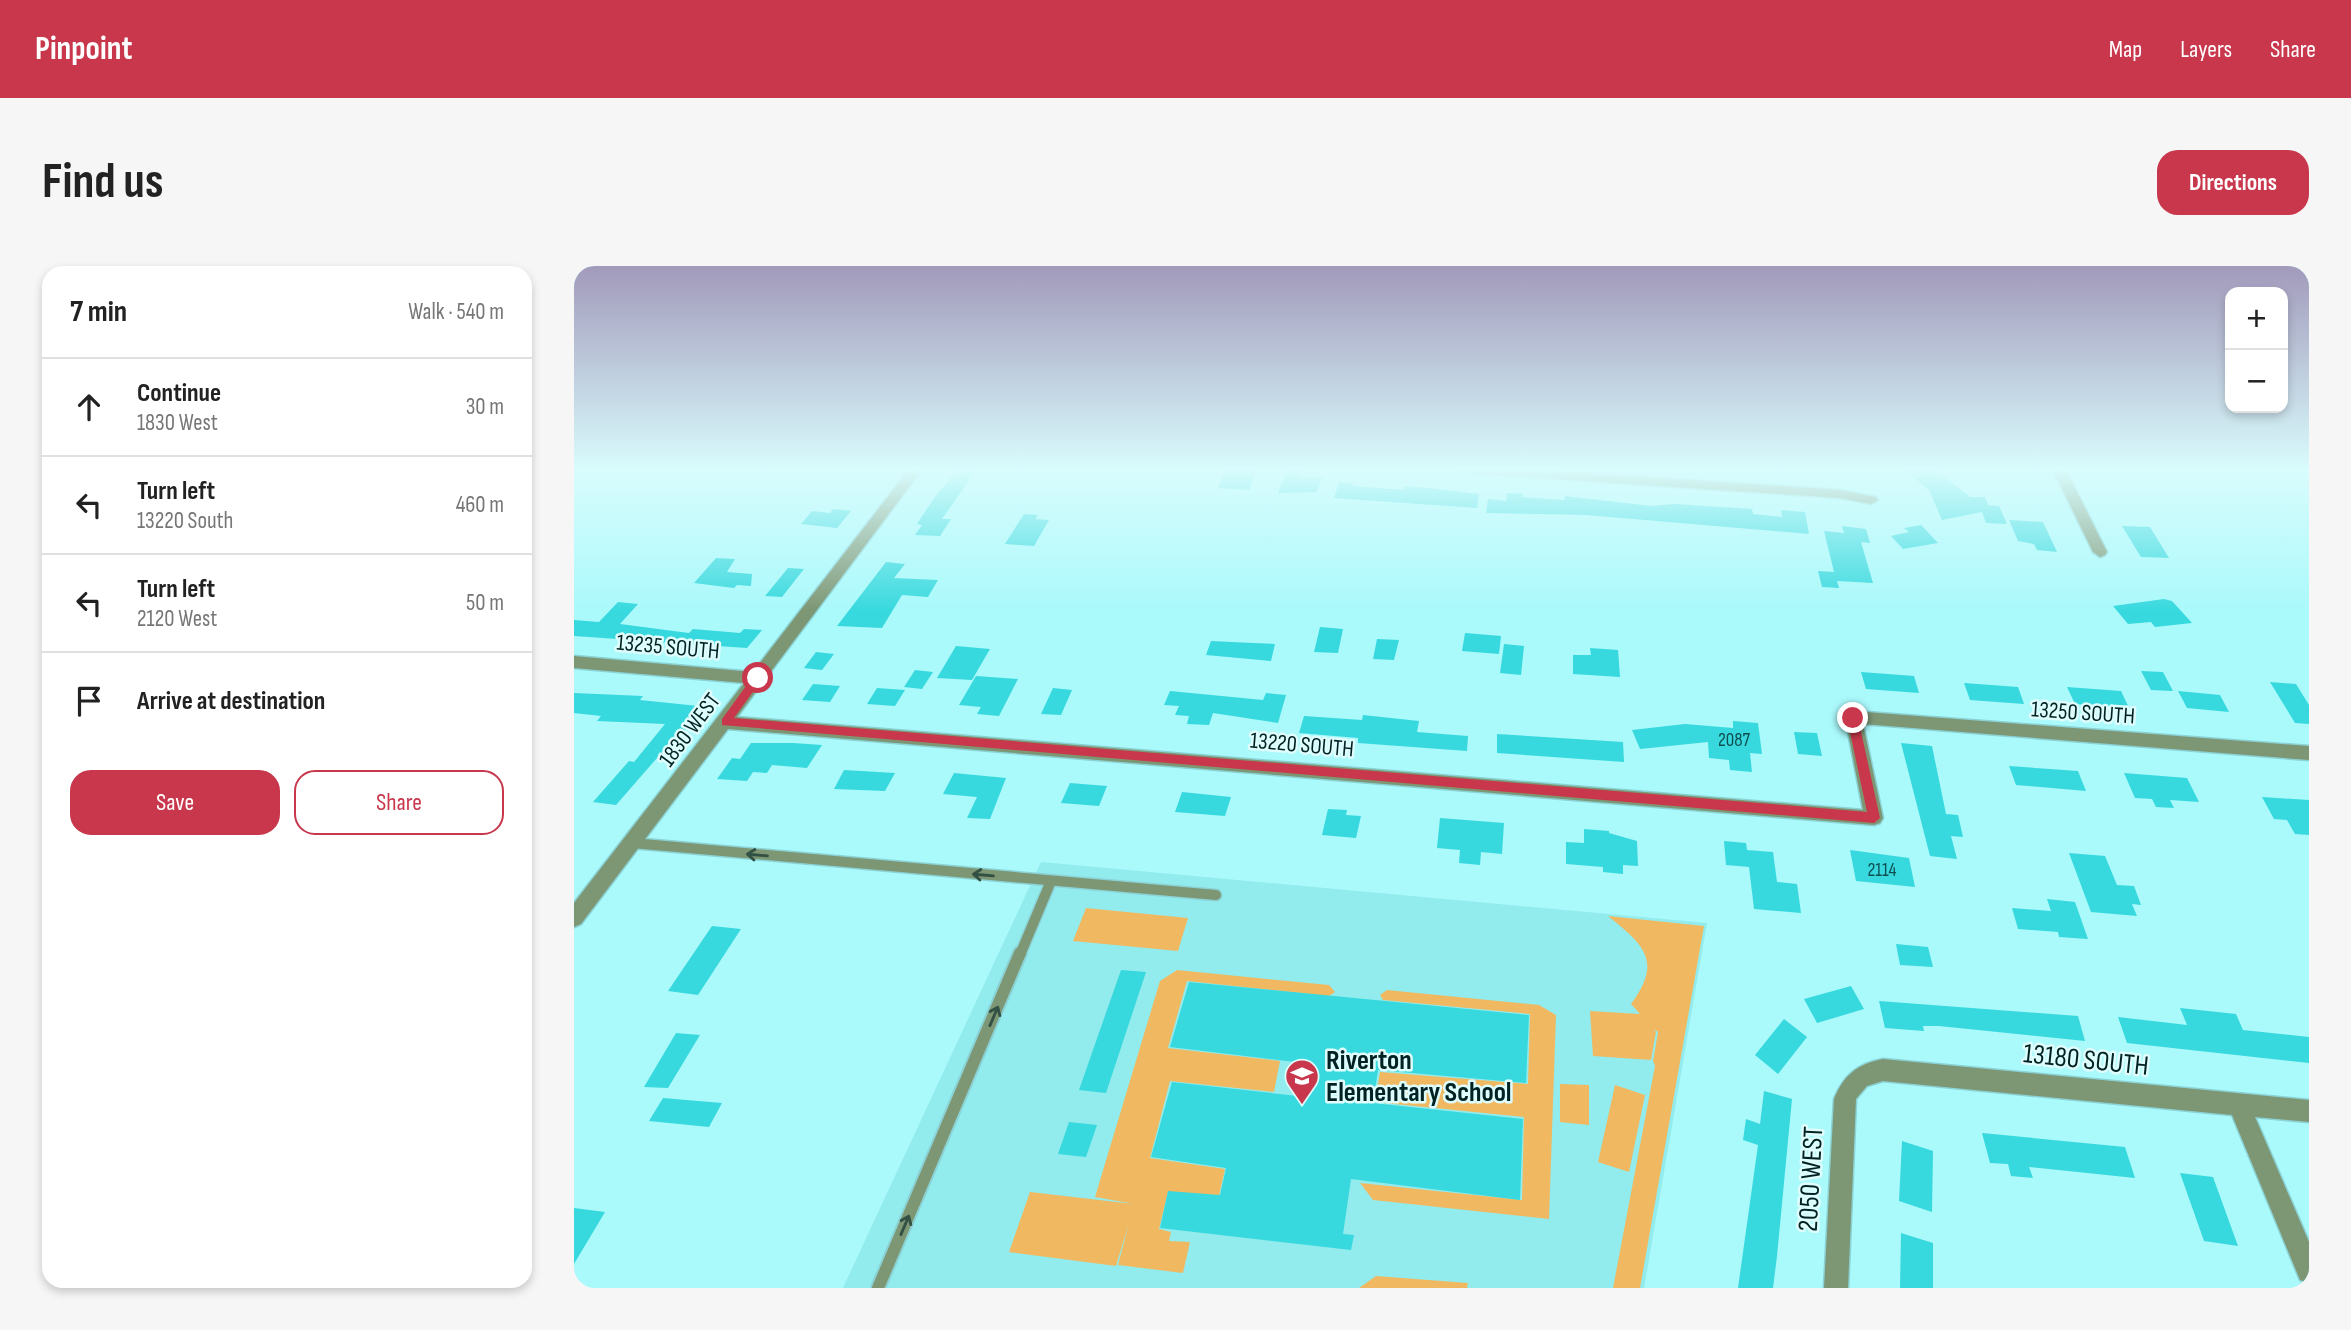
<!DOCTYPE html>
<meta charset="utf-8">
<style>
body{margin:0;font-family:"Sofia Sans Condensed",sans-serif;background:#f6f6f6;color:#222}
.controls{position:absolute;right:21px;top:21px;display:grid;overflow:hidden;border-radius:14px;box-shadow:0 4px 10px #0003}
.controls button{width:63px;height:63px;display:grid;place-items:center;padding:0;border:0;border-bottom:2px solid #e0e0e0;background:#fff;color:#222;font:35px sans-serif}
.stop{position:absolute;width:21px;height:21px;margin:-16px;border:5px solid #c8374b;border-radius:50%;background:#fff}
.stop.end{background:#c8374b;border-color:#fff;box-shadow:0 2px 7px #0008}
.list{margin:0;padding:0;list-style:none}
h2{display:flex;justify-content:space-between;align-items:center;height:91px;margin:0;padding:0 28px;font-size:30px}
h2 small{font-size:23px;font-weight:400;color:#767676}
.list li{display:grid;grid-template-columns:46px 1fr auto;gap:21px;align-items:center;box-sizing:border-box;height:98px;padding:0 28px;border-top:2px solid #e0e0e0}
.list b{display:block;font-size:26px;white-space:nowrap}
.list p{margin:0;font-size:23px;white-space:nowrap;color:#767676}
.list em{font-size:23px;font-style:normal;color:#767676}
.actions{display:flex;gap:14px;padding:21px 28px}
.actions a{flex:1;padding:16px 0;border:2px solid #c8374b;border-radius:21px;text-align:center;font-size:24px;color:#c8374b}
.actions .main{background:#c8374b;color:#fff}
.icon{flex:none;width:38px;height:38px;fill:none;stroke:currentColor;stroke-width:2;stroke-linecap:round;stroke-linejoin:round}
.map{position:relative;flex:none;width:1735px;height:1022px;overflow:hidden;border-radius:21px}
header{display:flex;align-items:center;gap:42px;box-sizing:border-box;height:98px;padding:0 35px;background:#c8374b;color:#fff}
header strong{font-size:33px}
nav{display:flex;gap:38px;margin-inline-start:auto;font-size:24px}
.intro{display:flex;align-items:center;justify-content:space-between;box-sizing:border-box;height:168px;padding:0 42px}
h1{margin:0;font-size:49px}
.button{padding:18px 32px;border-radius:21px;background:#c8374b;color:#fff;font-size:24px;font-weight:700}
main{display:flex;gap:42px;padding:0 42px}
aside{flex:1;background:#fff;border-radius:21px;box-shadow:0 4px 10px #0003}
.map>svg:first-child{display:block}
.built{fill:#92ebed}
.green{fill:#f0b961}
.building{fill:#37d9de}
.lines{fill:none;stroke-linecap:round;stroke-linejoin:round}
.lane-far1-casing{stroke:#8bd2d4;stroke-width:13}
.lane-casing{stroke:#8bd2d4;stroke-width:16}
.street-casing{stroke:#8bd2d4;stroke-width:3}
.lane-far1{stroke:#7d9674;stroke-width:10}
.lane{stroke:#7d9674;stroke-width:12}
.street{fill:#7d9674;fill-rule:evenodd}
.oneway{stroke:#325043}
.route{fill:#c8374b}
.labels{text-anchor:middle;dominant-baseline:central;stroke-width:5;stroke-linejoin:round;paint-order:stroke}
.number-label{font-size:19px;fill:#0e5052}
.street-label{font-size:23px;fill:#002223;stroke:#dffdfd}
.near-poi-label{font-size:28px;font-weight:bold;fill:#002223;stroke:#dffdfd;text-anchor:start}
.near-street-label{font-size:28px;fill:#002223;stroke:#dffdfd}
</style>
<header>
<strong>Pinpoint</strong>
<nav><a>Map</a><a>Layers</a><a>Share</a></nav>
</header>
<div class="intro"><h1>Find us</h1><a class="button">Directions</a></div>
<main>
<aside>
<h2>7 min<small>Walk · 540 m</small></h2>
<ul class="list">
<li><svg class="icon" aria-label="ahead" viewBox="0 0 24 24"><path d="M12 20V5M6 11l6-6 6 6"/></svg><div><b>Continue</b><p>1830 West</p></div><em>30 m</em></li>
<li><svg class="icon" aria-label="left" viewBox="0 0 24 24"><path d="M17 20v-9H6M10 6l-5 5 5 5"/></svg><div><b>Turn left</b><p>13220 South</p></div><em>460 m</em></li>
<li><svg class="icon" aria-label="left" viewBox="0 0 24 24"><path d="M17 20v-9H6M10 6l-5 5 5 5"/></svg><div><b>Turn left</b><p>2120 West</p></div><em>50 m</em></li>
<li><svg class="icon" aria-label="arrive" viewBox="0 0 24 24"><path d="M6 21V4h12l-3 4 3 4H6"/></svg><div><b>Arrive at destination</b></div></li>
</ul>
<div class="actions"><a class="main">Save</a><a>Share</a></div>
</aside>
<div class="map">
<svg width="1735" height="1022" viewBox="0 0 1735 1022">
<rect width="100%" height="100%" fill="#aaf9fb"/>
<!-- built -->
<path class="built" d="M467,596L1133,657L1070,1022H269Z"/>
<!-- green -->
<path class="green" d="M512,642L614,652L604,685L499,675Z
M1034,650L1130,660L1066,1022H1039L1081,800L1079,795L1084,766L1080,763L1082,766L1077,794L1019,790L1016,745L1066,748L1057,738C1089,695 1070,679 1034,650Z
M603,704L755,719L761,726L755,730L613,715L594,782L706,795L700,826L596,815L576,892L651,903L645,930L594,926L585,963L597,966L595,975L616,976L609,1007L544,999L555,957L542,1000L435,986L456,926L560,938L521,931L586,715Z
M813,724L965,739L982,749L975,953L799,934L786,917L948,934L950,851L801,836L806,806L954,818L956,748L809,734L806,729Z
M986,818L1015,819V859L986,856Z
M1041,819L1071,829L1055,906L1024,896Z
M802,1010L894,1017L893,1022H785Z"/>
<!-- building -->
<path class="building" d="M652,202H683L675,224L644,222Z
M1327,202H1359L1396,231H1411L1414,239L1425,240L1433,258L1412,257L1408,246L1368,254L1355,224Z
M713,204L728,205L726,210L748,211L743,226L704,227Z
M383,205L401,206L368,253H377L366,270L341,269L348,259L343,258L360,232Z
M765,216L779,217L778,220L830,224L831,220L854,222L905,228L903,242L760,232Z
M933,227L949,228L948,231L990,234L991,230L1077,240L1101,238L1178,243L1179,248L1208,251L1207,244L1231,246L1235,268L1012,249L912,247L914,233L932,235Z
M259,243L277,245L263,262L227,258L238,245L256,247Z
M450,248L464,249L461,253L475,254L460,280L431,278Z
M1435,254L1469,256L1483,286L1463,284L1460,278L1444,275Z
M1347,259L1364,277L1329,283L1317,270L1335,266L1330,262Z
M1268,260L1292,263L1296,277L1287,276L1299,317L1263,315L1265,322L1248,321L1244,305L1260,306L1250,265L1270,267Z
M1548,260L1576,261L1595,292L1567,291Z
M142,292L161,293L153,306L178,308L177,320L163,319L160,322L120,317Z
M312,296L331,298L320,312L364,314L354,331L328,329L308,362L263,360Z
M214,302L230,303L208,331L191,330Z
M1590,333L1598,335L1618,357L1581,361L1577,356L1554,358L1539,340Z
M44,336L64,338L46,358L115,367L119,363L166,367L170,363L188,364L173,382L0,370V354L25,356Z
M746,361L769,363L764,387L740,386Z
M891,367L927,370L925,388L888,385Z
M803,373L825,374L820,394L799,393Z
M637,375L679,377L701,378L697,395L632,389Z
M930,378L950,380L947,409L926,407Z
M382,380L416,383L398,414L363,412Z
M1016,382L1044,384L1046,411L999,408V389H1017Z
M242,386L260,388L248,404L230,402Z
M341,404L359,406L348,423L330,421Z
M1567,405L1589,406L1599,425L1577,424Z
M1287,406L1340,410L1345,427L1292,423Z
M402,410L444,413L425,450L403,448L407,441L385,439Z
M1696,416L1722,418L1735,439V458L1721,457Z
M1390,417L1444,421L1450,438L1396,434Z
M239,418L266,420L256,436L228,434Z
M1493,421L1547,425L1555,442L1501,438Z
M303,422L331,424L321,440L293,438Z
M479,422L498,424L487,449L467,448Z
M596,425L689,434L692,427L712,429L704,457L639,447L635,459L613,458L615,450L601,449L605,440L590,439Z
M1604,425L1646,429L1655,446L1613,442Z
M0,427L69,430L66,434L124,440L117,448H124L101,477H96L42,539L19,536L55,495L60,496L91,458L23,455L27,450L0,447Z
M789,449L845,455L843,466L894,470L893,485L784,477V472L725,467L730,450L788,454Z
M1159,455L1184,457L1188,488L1176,487L1178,506L1156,504L1155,494L1135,492L1134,476L1066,483L1058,464L1111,458L1159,462Z
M1220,466L1243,467L1248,490L1224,488Z
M923,468L1049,476L1050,496L923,487Z
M177,477H219L248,479L233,502L198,499L193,507L179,506L173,515L143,513L158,492L166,493Z
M1327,477L1358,480L1372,548L1384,549L1389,571L1377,570L1383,593L1356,590Z
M1435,500L1504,505L1512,525L1442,519Z
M270,504L321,507L311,525L260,523Z
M380,507L432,512L416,553L393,552L403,531L369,528Z
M1550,507L1613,512L1625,536L1596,534L1600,542L1582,541L1578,533L1561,532Z
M496,517L533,520L525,540L487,537Z
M608,526L657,531L651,550L601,546Z
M1688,531L1735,534V569L1721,568L1713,554L1700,553Z
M754,543L773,544L772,549L787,550L782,572L748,569Z
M866,552L930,557L928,588L907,586L906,599L885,597L886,584L863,582Z
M1010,563L1035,565V567L1063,575L1064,600L1049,599V608L1029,606V601L992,598V576L1010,577Z
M1150,575L1172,577L1173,584L1199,586L1203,616L1223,618L1227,647L1180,643L1175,601L1152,599Z
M1276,584L1335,592L1341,621L1282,615Z
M1495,587L1531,590L1543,619L1560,620L1567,639L1558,638L1563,650L1517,646Z
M1473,633L1501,636L1514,673L1485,671L1484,666L1444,663L1438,642L1477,645Z
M138,660L167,663L124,729L94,725Z
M1322,678L1354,681L1359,701L1326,699Z
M547,704L572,706L532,827L505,824Z
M615,716L955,749L952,817L804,804L799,837L949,853L946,934L777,913L769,968L780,969L777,984L586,962L594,925L646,929L652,902L577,891L598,816L733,831L739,798L596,781Z
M1277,720L1290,743L1243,757L1230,733Z
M1305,735L1504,750L1511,775L1365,760H1349L1350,765L1311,762Z
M1606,742L1662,748L1669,764L1735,771V797L1553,777L1544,751L1613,759Z
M1210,753L1233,771L1204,808L1181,789Z
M102,767L126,769L94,822L70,821Z
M1190,825L1218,833L1203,990L1199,1022H1164L1184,879L1169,874L1172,853L1186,858Z
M89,832L148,837L135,861L75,855Z
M495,856L523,859L512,891L484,888Z
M1408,867L1551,881L1561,912L1455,901L1459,912L1437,910L1434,898L1416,897Z
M1328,875L1359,885L1358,946L1325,935Z
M1606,907L1639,911L1664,980L1630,975Z
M0,942L31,946L0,998Z
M1327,967L1359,977V1022H1326Z"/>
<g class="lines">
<!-- lane-far1 casing -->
<g class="lane-far1-casing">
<path id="lane-far1" d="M58,577L642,629
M446,689L477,615"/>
</g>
<!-- lane casing -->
<g class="lane-casing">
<path id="lane" d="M304,1022L446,687"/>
</g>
<!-- street casing -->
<g class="street-casing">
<path id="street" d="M336,202H349L163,451L1289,544L1271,451L1279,445L1735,480V494L1289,458L1309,552L1306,557L1300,559L154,463L7,658L0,661V637L170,417L0,402V390L179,406Z
M873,202H943L1266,224L1302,231L1304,234L1297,238L1266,232L879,206Z
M1478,202H1491L1533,286L1531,289L1526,291L1519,286Z
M1309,793L1735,834V856L1681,851L1735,976V1017L1726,1014L1658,849L1309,815L1293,820L1282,833L1274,1022H1250L1260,833C1270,809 1283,798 1309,793Z"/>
</g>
<!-- lane-far1 -->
<use href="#lane-far1" class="lane-far1"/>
<!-- lane -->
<use href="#lane" class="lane"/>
<!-- street -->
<use href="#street" class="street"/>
</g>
<!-- one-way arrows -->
<defs><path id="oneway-shaft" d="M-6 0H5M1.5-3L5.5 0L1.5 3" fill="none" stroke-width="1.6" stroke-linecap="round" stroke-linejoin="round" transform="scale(1.75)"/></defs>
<g class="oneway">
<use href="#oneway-shaft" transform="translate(183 589) rotate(-175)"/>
<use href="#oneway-shaft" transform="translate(409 609) rotate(-175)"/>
<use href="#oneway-shaft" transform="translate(420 750) rotate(-67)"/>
<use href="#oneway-shaft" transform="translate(331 959) rotate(-67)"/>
</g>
<!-- sky -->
<linearGradient id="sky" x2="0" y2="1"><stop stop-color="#a29abb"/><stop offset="0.59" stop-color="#d9fcfd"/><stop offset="1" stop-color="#d9fcfd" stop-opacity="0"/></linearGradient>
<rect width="1735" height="345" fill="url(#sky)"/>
<!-- route -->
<path class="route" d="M180,409L189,412L160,452L1293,546L1273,452L1279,447L1284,452L1306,552L1300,557L148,459V453Z"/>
<!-- icons -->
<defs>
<g id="school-pin" transform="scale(1.75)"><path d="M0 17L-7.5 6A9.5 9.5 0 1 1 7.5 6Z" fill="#c8374b" stroke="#dffdfd"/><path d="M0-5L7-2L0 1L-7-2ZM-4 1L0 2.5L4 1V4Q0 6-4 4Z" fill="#fff"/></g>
</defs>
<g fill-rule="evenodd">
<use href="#school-pin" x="728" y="810"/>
</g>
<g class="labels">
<!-- number labels -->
<g class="number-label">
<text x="1160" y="474">2087</text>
<text x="1308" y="604">2114</text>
</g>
<!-- street labels -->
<g class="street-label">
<text transform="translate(94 381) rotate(5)">13235 SOUTH</text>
<text transform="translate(1509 447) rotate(4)">13250 SOUTH</text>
<text transform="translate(116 464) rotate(-53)">1830 WEST</text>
<text transform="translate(728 479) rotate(5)">13220 SOUTH</text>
</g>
<!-- near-poi labels -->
<g class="near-poi-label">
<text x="752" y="794">Riverton<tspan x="752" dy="32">Elementary School</tspan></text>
</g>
<!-- near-street labels -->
<g class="near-street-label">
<text transform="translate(1512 794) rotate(6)">13180 SOUTH</text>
<text transform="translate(1237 913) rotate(-87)">2050 WEST</text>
</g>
</g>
</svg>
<div class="controls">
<button>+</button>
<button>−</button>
</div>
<div class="stop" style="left:184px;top:412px"></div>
<div class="stop end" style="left:1279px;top:452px"></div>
</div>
</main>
